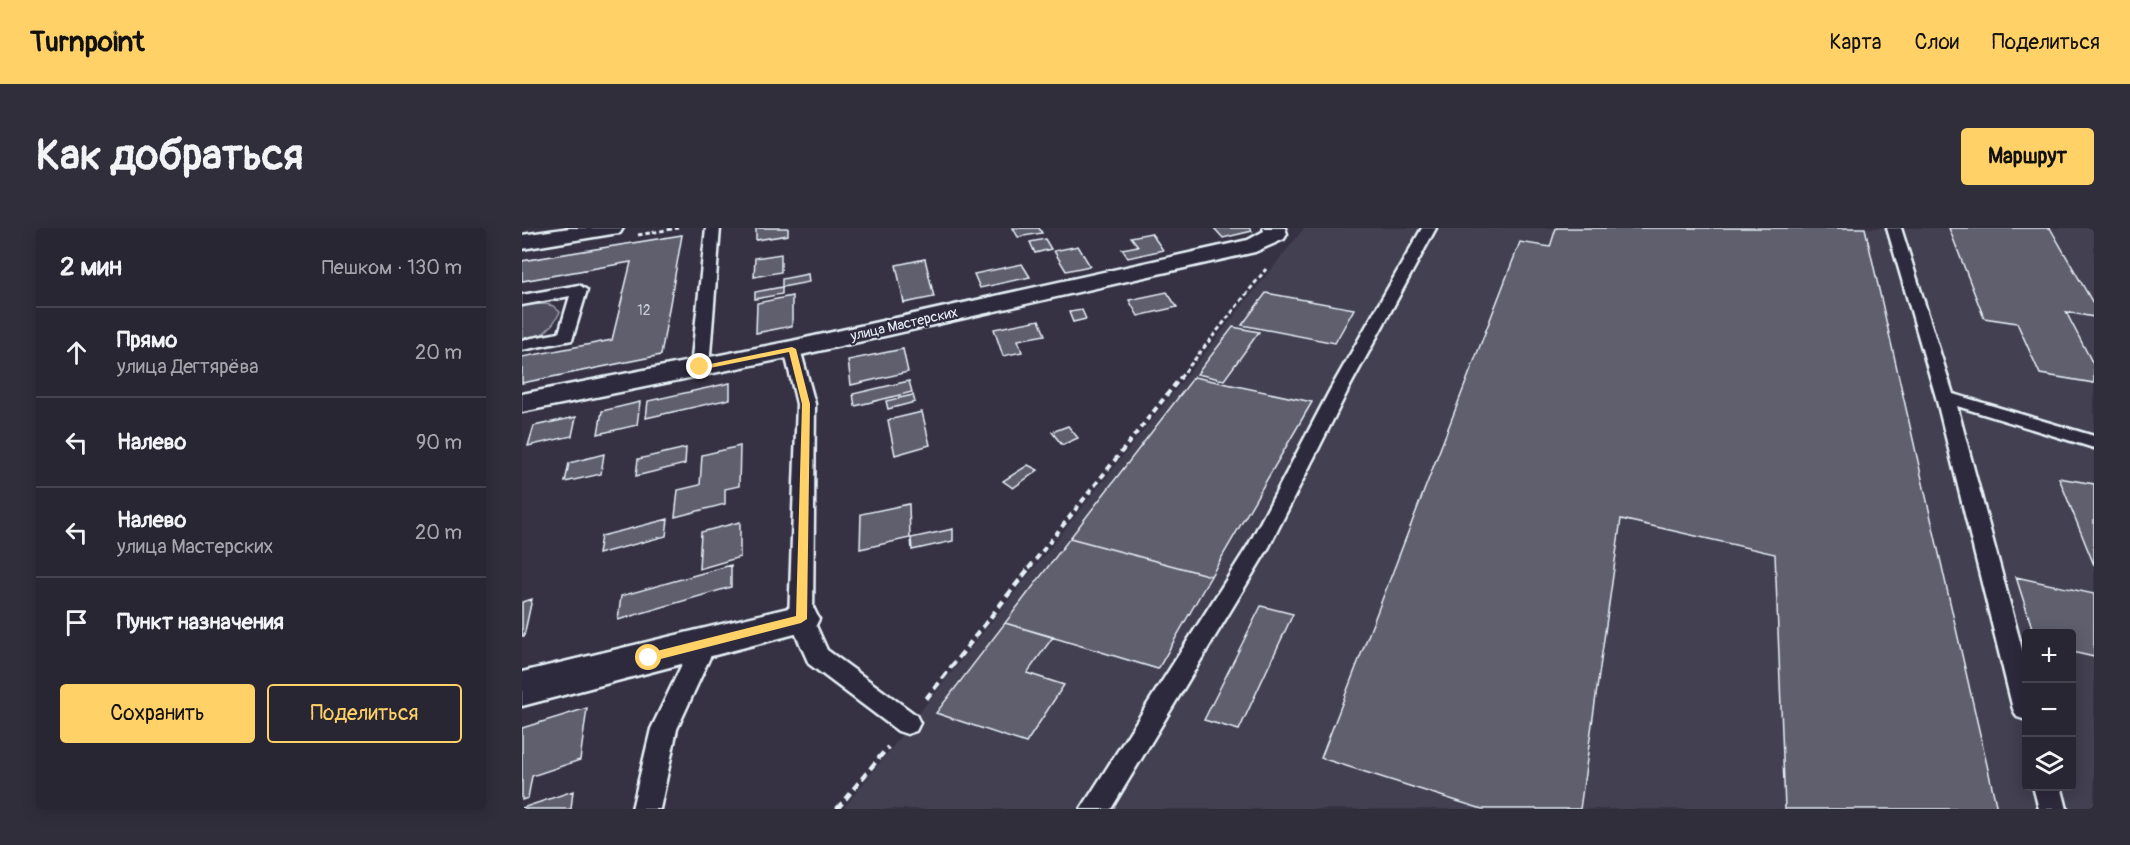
<!DOCTYPE html>
<html lang="ru">
<meta charset="utf-8">
<style>
body{margin:0;font-family:Pangolin,sans-serif;background:#302e3b;color:#f1f3f6}
.controls{position:absolute;right:18px;bottom:18px;display:grid;overflow:hidden;border-radius:6px;box-shadow:0 3px 15px #0003}
.controls button{width:54px;height:54px;display:grid;place-items:center;padding:0;border:0;border-bottom:2px solid #44434e;background:#282633;color:#f1f3f6;font:30px sans-serif}
.stop{position:absolute;width:18px;height:18px;margin:-14px;border:4px solid #ffd166;border-radius:50%;background:#fff}
.stop.end{background:#ffd166;border-color:#fff;box-shadow:0 2px 6px #0008}
.list{margin:0;padding:0;list-style:none}
h2{display:flex;justify-content:space-between;align-items:center;height:78px;margin:0;padding:0 24px;font-size:26px}
h2 small{font-size:20px;font-weight:400;color:#a5a5ac}
.list li{display:grid;grid-template-columns:39px 1fr auto;gap:18px;align-items:center;box-sizing:border-box;height:90px;padding:0 24px;border-top:2px solid #44434e}
.list b{display:block;font-size:22px;white-space:nowrap}
.list p{margin:0;font-size:20px;white-space:nowrap;color:#a5a5ac}
.list em{font-size:20px;font-style:normal;color:#a5a5ac}
.actions{display:flex;gap:12px;padding:18px 24px}
.actions a{flex:1;padding:14px 0;border:2px solid #ffd166;border-radius:6px;text-align:center;font-size:21px;color:#ffd166}
.actions .main{background:#ffd166;color:#111}
.icon{flex:none;width:33px;height:33px;fill:none;stroke:currentColor;stroke-width:2;stroke-linecap:round;stroke-linejoin:round}
.map{position:relative;flex:none;width:1572px;height:581px;overflow:hidden;border-radius:6px}
header{display:flex;align-items:center;gap:36px;box-sizing:border-box;height:84px;padding:0 30px;background:#ffd166;color:#111}
header strong{font-size:28px}
nav{display:flex;gap:33px;margin-inline-start:auto;font-size:21px}
.intro{display:flex;align-items:center;justify-content:space-between;box-sizing:border-box;height:144px;padding:0 36px}
h1{margin:0;font-size:42px}
.button{padding:15px 27px;border-radius:6px;background:#ffd166;color:#111;font-size:21px;font-weight:700}
main{display:flex;gap:36px;padding:0 36px}
aside{flex:1;background:#282633;border-radius:6px;box-shadow:0 3px 15px #0003}
.map>svg:first-child{display:block}
.built{fill:#433f51;fill-rule:evenodd}
.green{fill:#4d4b5c;stroke:#9a9eaa;stroke-width:1.5}
.building{fill:#605e6e;stroke:#e8f1f8;stroke-width:1.5}
.lines{fill:none;stroke-linecap:round;stroke-linejoin:round}
.service-casing{stroke:#e8f1f8;stroke-width:5}
.minor-casing{stroke:#e8f1f8;stroke-width:5}
.path-far2{stroke:#e8f1f8;stroke-width:3;stroke-dasharray:4.5 3;stroke-linecap:butt}
.path-far1{stroke:#e8f1f8;stroke-width:4;stroke-dasharray:6 4.5;stroke-linecap:butt}
.path{stroke:#e8f1f8;stroke-width:4.5;stroke-dasharray:8 5;stroke-linecap:butt}
.service{fill:#2f2a3d;fill-rule:evenodd}
.minor{fill:#2f2a3d;fill-rule:evenodd}
.route{fill:#ffd166}
.labels{text-anchor:middle;dominant-baseline:central;stroke-width:4.5;stroke-linejoin:round;paint-order:stroke}
.number-label{font-size:14px;fill:#c6ccd6}
.far-street-label{font-size:14px;fill:#e8f1f8;stroke:#2f2a3d}
</style>
<header>
<strong>Turnpoint</strong>
<nav><a>Карта</a><a>Слои</a><a>Поделиться</a></nav>
</header>
<div class="intro"><h1>Как добраться</h1><a class="button">Маршрут</a></div>
<main>
<aside>
<h2>2 мин<small>Пешком · 130 m</small></h2>
<ul class="list">
<li><svg class="icon" aria-label="ahead" viewBox="0 0 24 24"><path d="M12 20V5M6 11l6-6 6 6"/></svg><div><b>Прямо</b><p>улица Дегтярёва</p></div><em>20 m</em></li>
<li><svg class="icon" aria-label="left" viewBox="0 0 24 24"><path d="M17 20v-9H6M10 6l-5 5 5 5"/></svg><div><b>Налево</b></div><em>90 m</em></li>
<li><svg class="icon" aria-label="left" viewBox="0 0 24 24"><path d="M17 20v-9H6M10 6l-5 5 5 5"/></svg><div><b>Налево</b><p>улица Мастерских</p></div><em>20 m</em></li>
<li><svg class="icon" aria-label="arrive" viewBox="0 0 24 24"><path d="M6 21V4h12l-3 4 3 4H6"/></svg><div><b>Пункт назначения</b></div></li>
</ul>
<div class="actions"><a class="main">Сохранить</a><a>Поделиться</a></div>
</aside>
<div class="map">
<svg width="1572" height="581" viewBox="0 0 1572 581">
<rect width="100%" height="100%" fill="#363244"/>
<filter id="ink" filterUnits="userSpaceOnUse"><feTurbulence type="fractalNoise" baseFrequency=".0167" numOctaves="2"/><feDisplacementMap in="SourceGraphic" scale="12" xChannelSelector="R" yChannelSelector="G"/><feConvolveMatrix kernelMatrix="1 2 1 2 8 2 1 2 1" color-interpolation-filters="sRGB"/></filter>
<g filter="url(#ink)">
<!-- built -->
<path class="built" d="M782,0H1572V581H321ZM1504,406H1550V558H1504Z"/>
<!-- green -->
<path class="green" d="M24,76L31,78L38,84C29,102 19,109 0,116V77Z"/>
<!-- building -->
<path class="building" d="M234,0H266V7L234,12Z
M491,0H517L520,5L496,9Z
M692,0H727L730,3L701,10Z
M1034,0H1343L1475,581H1263L1253,326L1099,291L1058,581H960L799,530L998,14L1028,19Z
M1427,0H1528L1572,77V89L1544,84L1572,138V155L1518,146L1495,95L1462,90Z
M629,5L641,22L606,30L600,21L616,18L609,9Z
M160,7L139,127L0,155V129L90,112L109,34L0,53V33Z
M523,11L529,21L513,25L508,14Z
M556,18L568,38L544,43L532,23Z
M259,26V44L232,49L233,30Z
M403,31L412,69L382,75L374,37Z
M500,36L508,49L458,60L452,46Z
M286,46L287,54L260,59V51Z
M260,59V66L233,71V64Z
M645,64L655,79L616,88L607,72Z
M744,65L832,81L813,115L720,97Z
M270,68V98L234,105L235,75Z
M560,82L564,91L551,94L547,84Z
M517,92L523,107L496,112L500,124L481,128L472,101Z
M711,99L737,104L702,152L675,146Z
M381,121L386,144L329,157L326,132Z
M672,149L790,174L689,348L548,310Z
M387,153L390,164L333,178L331,166Z
M208,155V171L124,190L126,173Z
M391,167L393,174L366,181L364,173Z
M118,174L115,197L76,206L80,183Z
M400,184L408,217L373,227L366,192Z
M54,189L50,208L6,218L12,198Z
M546,198L556,210L540,217L530,204Z
M218,218L217,258L203,261V276L153,289L156,262L178,257L180,227Z
M164,220L163,236L114,248L116,231Z
M82,226L79,246L43,254L47,235Z
M506,237L516,242L491,260L481,253Z
M1537,250L1572,256V337Z
M387,276L388,310L338,321L339,286Z
M146,291L144,308L76,326L79,308Z
M218,294V329L177,341L179,304Z
M431,301V313L390,322L389,310Z
M548,310L689,348L636,441L483,395Z
M209,337V359L96,392L99,368Z
M1494,349L1572,366V429L1550,424V406H1512Z
M10,371L2,408H0V374Z
M739,378L771,386L717,502L682,492Z
M483,395L531,409L505,445L542,457L504,515L414,485Z
M65,480L58,532L10,548L6,570L0,572V500Z
M51,563L49,581H0V580Z"/>
<g class="lines">
<!-- service casing -->
<g class="service-casing">
<path id="service" d="M184,0H198L187,139L184,143H172L169,139Z
M900,0H914L826,162L747,319L589,581H559L727,316L808,162Z
M1365,0H1379L1431,166L1572,208V220L1435,178L1504,436V492L1495,489L1491,481L1414,169Z
M57,57L65,62L50,112L0,122V112L37,105L48,68L0,77V67Z
M270,116L278,121L293,176L291,391L305,422L394,487L398,495L394,503L385,506L376,503L287,436L267,391L275,176L262,121Z
M182,406L191,409L194,416L155,501L138,581H110L129,501L173,409Z
M1511,558H1539L1545,581H1517Z"/>
</g>
<!-- minor casing -->
<g class="minor-casing">
<path id="minor" d="M48,0H101L98,5L90,6L0,21V7Z
M741,0H763L765,6L762,11L733,24L270,129L0,184V166L270,113L726,12L742,3Z
M279,377L292,381L297,391L292,401L0,478V444Z"/>
</g>
<!-- path-far2 -->
<path class="path-far2" d="M116,7L156,0
M658,150L744,41"/>
<!-- path-far1 -->
<path class="path-far1" d="M507,340L659,149"/>
<!-- path -->
<path class="path" d="M404,471L508,339
M315,581L366,519"/>
<!-- service -->
<use href="#service" class="service"/>
<!-- minor -->
<use href="#minor" class="minor"/>
</g>
</g>
<!-- route -->
<path class="route" d="M270,119L274,121L288,176L285,391L279,395L127,434L123,433V426L127,425L274,388L280,176L267,124L178,142L174,139Z"/>
<g class="labels">
<!-- number labels -->
<g class="number-label">
<text x="122" y="82">12</text>
</g>
<!-- far-street labels -->
<g class="far-street-label">
<text transform="translate(382 96) rotate(-13)">улица Мастерских</text>
</g>
</g>
</svg>
<div class="controls">
<button>+</button>
<button>−</button>
<button><svg class="icon" aria-label="layers" viewBox="0 0 24 24"><path d="M12 4l9 5-9 5-9-5zM3 14l9 5 9-5"/></svg></button>
</div>
<div class="stop" style="left:127px;top:430px"></div>
<div class="stop end" style="left:178px;top:139px"></div>
</div>
</main>
